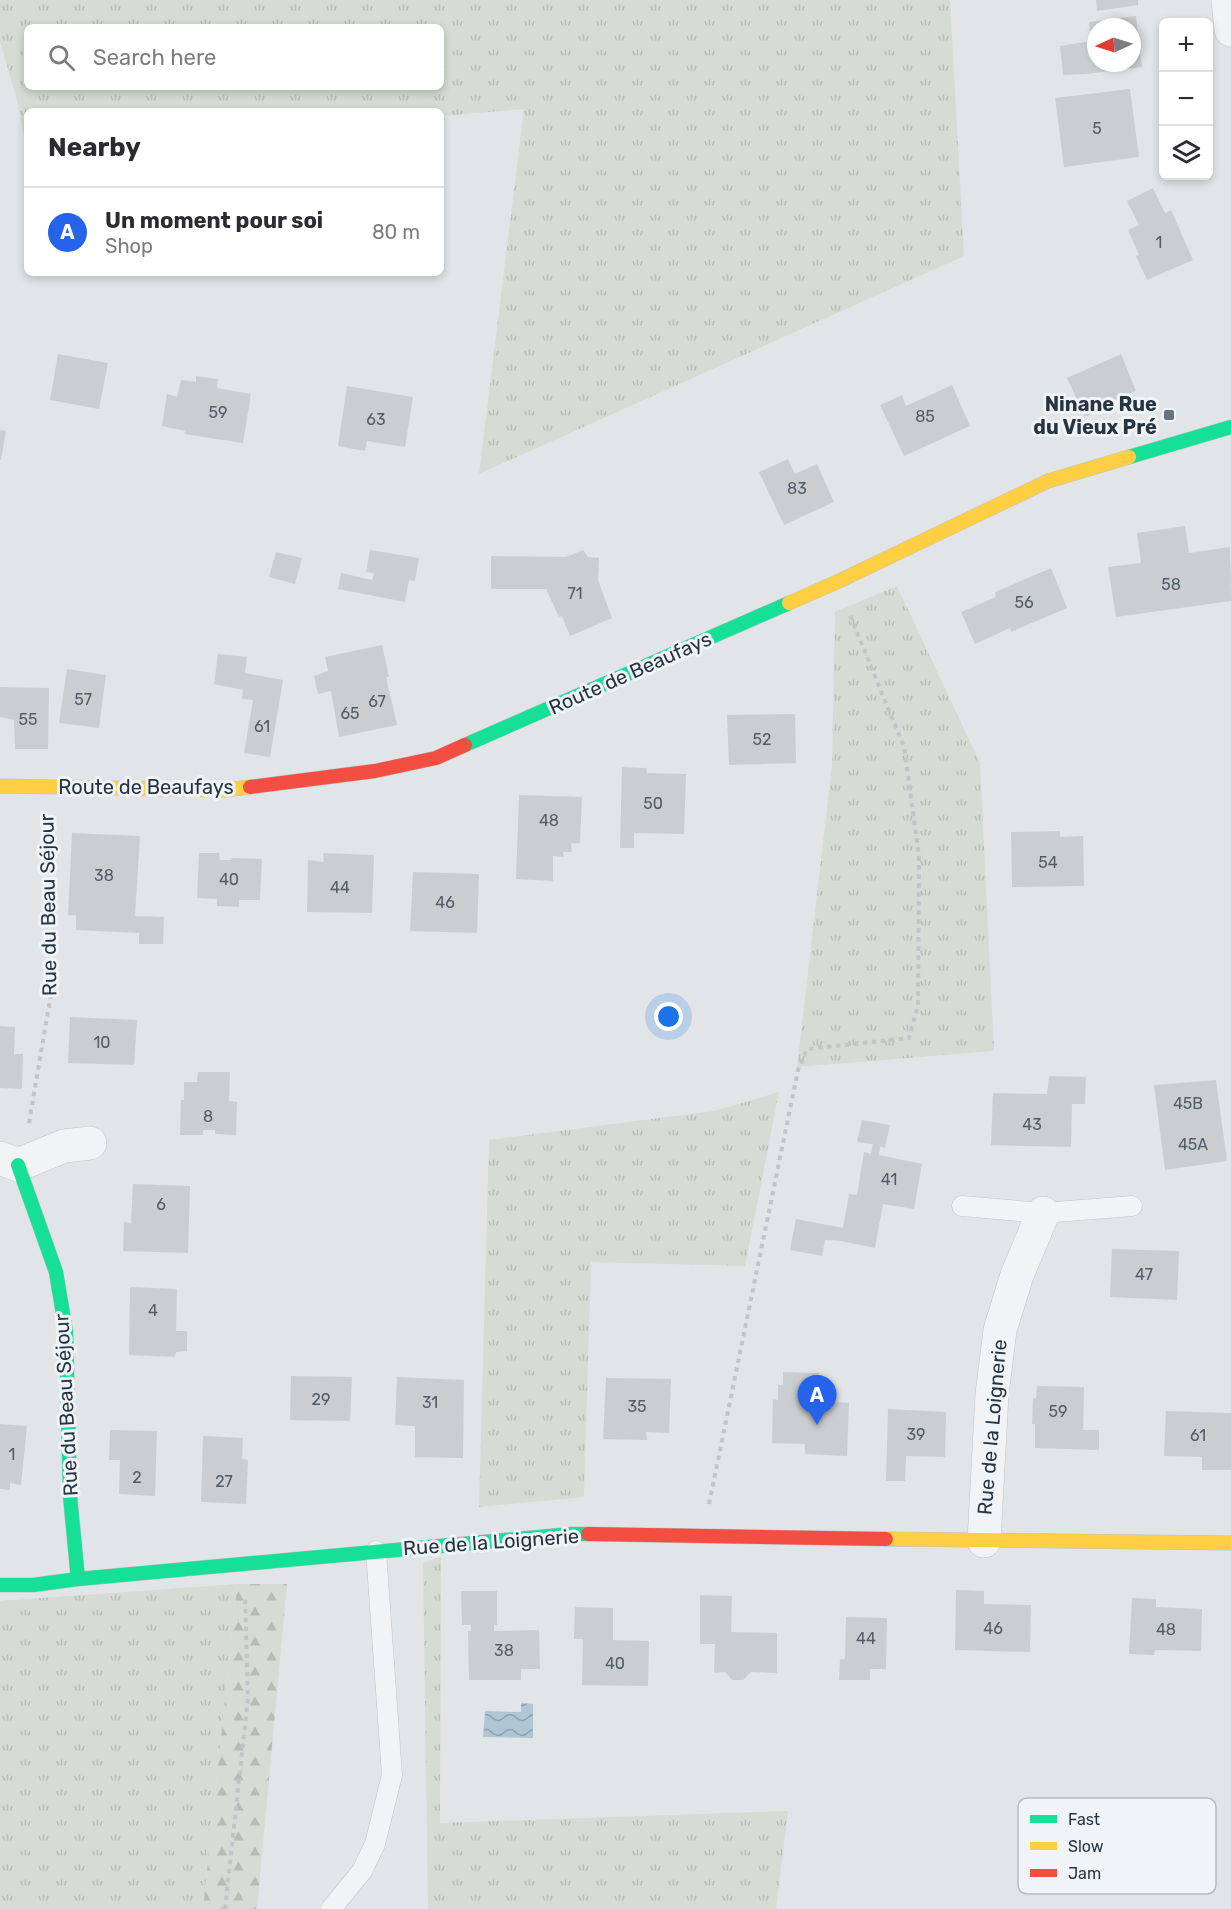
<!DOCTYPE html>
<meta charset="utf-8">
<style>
body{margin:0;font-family:Rubik,sans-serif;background:#f7f7f7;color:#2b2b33}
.controls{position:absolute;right:18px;top:18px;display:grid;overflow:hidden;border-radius:9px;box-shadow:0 3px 9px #0003}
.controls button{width:54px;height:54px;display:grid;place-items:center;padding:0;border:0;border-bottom:2px solid #e1e1e2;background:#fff;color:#2b2b33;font:30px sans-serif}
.compass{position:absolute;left:1087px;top:18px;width:54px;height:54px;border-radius:50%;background:#fff;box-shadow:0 3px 9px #0003;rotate:266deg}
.you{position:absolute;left:669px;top:1017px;width:21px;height:21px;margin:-15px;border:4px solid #fff;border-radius:50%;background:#1a73e8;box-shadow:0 0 0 9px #1a73e833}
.badge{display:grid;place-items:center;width:39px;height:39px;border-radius:50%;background:#2563eb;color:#fff;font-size:20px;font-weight:700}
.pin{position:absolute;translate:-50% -50px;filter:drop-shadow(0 2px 3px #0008)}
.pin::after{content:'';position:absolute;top:32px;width:21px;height:18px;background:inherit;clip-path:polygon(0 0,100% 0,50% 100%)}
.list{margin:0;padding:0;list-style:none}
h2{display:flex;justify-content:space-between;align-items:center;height:78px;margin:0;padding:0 24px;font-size:26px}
h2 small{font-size:20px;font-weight:400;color:#7c7c81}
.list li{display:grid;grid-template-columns:39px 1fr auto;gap:18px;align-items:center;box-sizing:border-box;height:90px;padding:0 24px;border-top:2px solid #e1e1e2}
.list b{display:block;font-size:22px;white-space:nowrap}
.list p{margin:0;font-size:20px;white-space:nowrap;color:#7c7c81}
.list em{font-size:20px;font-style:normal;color:#7c7c81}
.icon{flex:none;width:33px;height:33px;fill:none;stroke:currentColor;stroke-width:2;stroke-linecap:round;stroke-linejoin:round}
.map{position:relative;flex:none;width:1231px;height:1909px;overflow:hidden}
.search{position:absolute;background:#fff;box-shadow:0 3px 9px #0003;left:24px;top:24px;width:420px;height:66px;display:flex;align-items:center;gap:15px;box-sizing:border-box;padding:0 21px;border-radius:9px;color:#7c7c81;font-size:22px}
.panel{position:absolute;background:#fff;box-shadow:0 3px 9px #0003;left:24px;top:108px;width:420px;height:168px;border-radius:9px}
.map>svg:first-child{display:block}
.grass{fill:url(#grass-tufts);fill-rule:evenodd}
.forest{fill:url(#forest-firs)}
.water{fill:url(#water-waves)}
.building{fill:#cbced0;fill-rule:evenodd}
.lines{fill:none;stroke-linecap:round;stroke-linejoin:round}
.lane-casing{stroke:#c0c3c6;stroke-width:21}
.street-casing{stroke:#c0c3c6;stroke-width:34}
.fast-casing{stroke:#c0c3c6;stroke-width:15}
.slow-casing{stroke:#c0c3c6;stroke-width:15}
.jam-casing{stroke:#c0c3c6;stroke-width:15}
.path{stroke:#c1c5c8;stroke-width:4;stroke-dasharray:4.5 4.5;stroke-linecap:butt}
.lane{stroke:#f2f3f4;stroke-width:20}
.street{stroke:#f2f3f4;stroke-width:33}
.fast{stroke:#16e098;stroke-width:14}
.slow{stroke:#ffcf43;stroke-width:14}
.jam{stroke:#f24e42;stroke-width:14}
.poi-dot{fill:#68737d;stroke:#f0f4f7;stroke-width:2}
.labels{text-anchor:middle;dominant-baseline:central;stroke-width:6;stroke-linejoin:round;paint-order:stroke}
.number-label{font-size:16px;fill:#515c67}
.poi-label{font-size:20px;font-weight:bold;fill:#273543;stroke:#f0f4f7;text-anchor:end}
.street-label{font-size:20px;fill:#273543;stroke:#f0f4f7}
.key{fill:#f0f4f7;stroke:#b4bbc1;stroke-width:1.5}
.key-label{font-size:16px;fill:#273543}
</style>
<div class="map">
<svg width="1231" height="1909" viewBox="0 0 1231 1909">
<defs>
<pattern id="grass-tufts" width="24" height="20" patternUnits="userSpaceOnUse" patternTransform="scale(1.5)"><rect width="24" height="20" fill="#d4dcd3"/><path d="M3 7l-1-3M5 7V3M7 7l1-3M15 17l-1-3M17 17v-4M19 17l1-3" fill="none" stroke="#b6bdb6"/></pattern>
<pattern id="forest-firs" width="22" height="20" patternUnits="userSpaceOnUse" patternTransform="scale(1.5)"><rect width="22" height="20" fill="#d4dcd3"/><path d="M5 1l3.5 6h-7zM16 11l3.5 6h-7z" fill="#b6bdb6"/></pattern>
<pattern id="water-waves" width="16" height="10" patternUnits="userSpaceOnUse" patternTransform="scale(1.5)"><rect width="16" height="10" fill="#afc6d5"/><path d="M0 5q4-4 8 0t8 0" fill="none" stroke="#8ea2ae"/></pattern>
</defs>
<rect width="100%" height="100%" fill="#e2e5e8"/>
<!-- grass -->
<path class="grass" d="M0,0H950L964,256L479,474L524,109L441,116V111H27V141H25L16,97L0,41ZM27,27H441V87H27Z
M897,586L980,763L994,1051L797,1067L832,765L835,612Z
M779,1092L745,1266L591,1262L584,1497L479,1507L489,1140L714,1111Z
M441,1557L440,1823L788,1811L776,1909H428L423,1563Z
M237,1584L203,1909H0V1601Z"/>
<!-- forest -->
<path class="forest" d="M237,1584H287L257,1909H203Z"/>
<!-- water -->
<path class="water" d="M521,1703L533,1704V1738L483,1737L485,1711L521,1712Z"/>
<!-- building -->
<path class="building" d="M1096,0H1138V5L1097,11Z
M1136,16L1142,67L1086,74L1063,75L1060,46L1091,41L1089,22ZM1096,27H1132V63H1096Z
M1130,89L1139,157L1064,167L1055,98Z
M1153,188L1165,213L1171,210L1193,260L1147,280L1136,256L1139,255L1128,230L1139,225L1127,201Z
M58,354L108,363L99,409L50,400Z
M1121,354L1136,391L1101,406L1102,409L1085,417L1067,378Z
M196,376L218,379L217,388L251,394L243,443L184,434L185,431L162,426L167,394L177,397L181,380L196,382Z
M952,385L970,426L904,456L880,405L902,395L906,406Z
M347,386L413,397L405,447L367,441L365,451L338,446Z
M0,430L6,431L1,460H0Z
M788,459L795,474L817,464L834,502L784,525L759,472Z
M1185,526L1189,553L1230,547L1231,601L1116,617L1108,567L1141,563L1137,533Z
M370,550L419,558L415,581L409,580L405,602L338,589L341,573L372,580L374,573L366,572Z
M583,550L588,557L599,558L598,580L612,618L570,636L562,616L559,617L546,589H491V556L566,557Z
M276,552L302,558L295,584L269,577Z
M1051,568L1067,608L1011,632L1010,628L975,644L961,612L996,597L995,592Z
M382,645L389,677H386L397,725L339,737L331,691L318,694L314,676L328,671L325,657Z
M218,654L247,657L245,673L283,680L270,757L244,753L253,700L242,699L243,690L214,684Z
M67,669L106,675L99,728L59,723Z
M0,687L49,688L48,749H15L14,720L0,717Z
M795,714L796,763L729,765L727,715Z
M622,767L646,768L647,773L686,774L684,834L634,833V848H620Z
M519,795L582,797L580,843H571L572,852H563L564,857L553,856V881L516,879Z
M1060,831V837L1083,836L1084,886L1012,887L1011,832Z
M72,833L140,836L135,916L164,917L163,944H139V933L76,930V915H68Z
M199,853H219L220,860H231L232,858L262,859L260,900H239V907L217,906V899L197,898Z
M323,853L374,855L372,913L307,912L308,860L324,862Z
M413,872L479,874L477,933L410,931Z
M70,1017L137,1020L134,1065L68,1063Z
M0,1026L15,1027L14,1054H23L22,1089L0,1088Z
M198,1072H230L229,1101L237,1102L236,1135L215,1134V1130H203V1135H180L181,1100H184V1082H197Z
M1049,1076L1086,1077L1085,1104H1072L1071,1147L991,1145L993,1093L1047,1094Z
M1216,1080L1227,1161L1165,1170L1154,1085Z
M862,1120L890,1125L885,1148L880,1146L879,1155L922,1164L914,1209L883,1204L875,1248L841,1241L825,1240L822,1256L790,1250L796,1219L843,1228L849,1194L857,1195L864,1152L871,1154L873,1144L857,1142Z
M133,1184L190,1186L188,1253L123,1251L124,1222L131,1223Z
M1112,1249L1179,1251L1177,1300L1110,1297Z
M130,1287L177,1289L176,1331H187V1351L176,1352L175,1357L129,1355Z
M783,1372L819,1373L818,1401L849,1403L847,1456L805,1454V1444L772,1443L773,1399L778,1400V1385H783Z
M291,1376L352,1377L350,1421L290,1420Z
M397,1377L464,1380L463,1458L415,1457V1426L395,1425Z
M606,1378L671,1379L669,1433L646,1432L647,1440L603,1439Z
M1037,1386L1084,1387L1083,1430H1099V1450L1035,1448V1424H1032L1033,1398H1036Z
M888,1409L946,1412L945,1457L906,1456L905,1481H886Z
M1166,1411L1231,1413V1470H1202V1457L1164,1456Z
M0,1424L27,1426L21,1485L10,1483V1490L0,1489Z
M110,1430L157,1431L155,1496L119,1494L120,1460H109Z
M203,1436L243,1438L242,1459L248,1460L246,1504L201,1502Z
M956,1590L984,1591V1604L1031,1605L1030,1652L955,1650Z
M461,1591H497V1625H494V1631L539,1630L540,1669H521V1680H469L468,1631H471V1625H462Z
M700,1595L732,1596L731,1632L777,1633V1673L751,1672L743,1680H732L725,1672L714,1673L715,1644H700Z
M1132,1598L1156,1599V1607L1202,1609L1201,1651L1155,1650L1154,1655L1129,1654Z
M575,1607L613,1608V1640L649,1641L648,1686L582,1685L583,1639H574Z
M846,1617L887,1618L886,1669H870V1680H839L840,1659H845Z"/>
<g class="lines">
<!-- lane casing -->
<g class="lane-casing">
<path id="lane" d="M962,1206L1043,1213L1132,1206
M331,1909L362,1871L375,1844L392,1775L376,1551"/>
</g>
<!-- street casing -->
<g class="street-casing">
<path id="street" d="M1228,0L1231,30
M0,1158L18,1165L64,1146L90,1143
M984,1541L992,1394L1000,1330L1017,1275L1043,1213"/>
</g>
<!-- fast casing -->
<g class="fast-casing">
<path id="fast" d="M1129,457L1231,427
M465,745L789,603
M18,1165L56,1272L66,1332L70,1496L78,1579
M0,1585H33L78,1579L572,1534H588"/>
</g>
<!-- slow casing -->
<g class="slow-casing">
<path id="slow" d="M789,603L837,582L1048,481L1129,457
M0,786L226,790L250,787
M886,1539L1231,1543"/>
</g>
<!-- jam casing -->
<g class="jam-casing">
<path id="jam" d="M250,787L375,771L436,758L465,745
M588,1534L886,1539"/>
</g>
<!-- path -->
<path class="path" d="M29,1123L53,982L47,906V820
M709,1504L798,1070L807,1049L909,1038L918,1005L919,856L904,747L849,613
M225,1909L248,1698L245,1597"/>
<!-- lane -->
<use href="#lane" class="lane"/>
<!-- street -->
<use href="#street" class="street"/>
<!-- fast -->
<use href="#fast" class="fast"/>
<!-- slow -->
<use href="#slow" class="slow"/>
<!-- jam -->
<use href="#jam" class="jam"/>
</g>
<!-- markers -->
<rect class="poi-dot" x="1163" y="409" width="12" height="12" rx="3"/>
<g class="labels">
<!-- number labels -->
<g class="number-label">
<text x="1097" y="128">5</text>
<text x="1159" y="242">1</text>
<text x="218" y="412">59</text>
<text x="925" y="416">85</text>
<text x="376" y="419">63</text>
<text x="797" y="488">83</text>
<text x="1171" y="584">58</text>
<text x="575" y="593">71</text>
<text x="1024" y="602">56</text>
<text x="83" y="699">57</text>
<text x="377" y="701">67</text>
<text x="350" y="713">65</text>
<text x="28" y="719">55</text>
<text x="262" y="726">61</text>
<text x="762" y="739">52</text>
<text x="653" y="803">50</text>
<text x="549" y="820">48</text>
<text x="1048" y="862">54</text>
<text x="104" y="875">38</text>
<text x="229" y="879">40</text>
<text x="340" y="887">44</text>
<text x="445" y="902">46</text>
<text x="102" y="1042">10</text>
<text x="1188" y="1103">45B</text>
<text x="208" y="1116">8</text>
<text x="1032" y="1124">43</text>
<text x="1193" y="1144">45A</text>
<text x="889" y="1179">41</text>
<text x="161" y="1204">6</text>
<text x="1144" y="1274">47</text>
<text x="153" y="1310">4</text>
<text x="321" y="1399">29</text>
<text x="430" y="1402">31</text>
<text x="637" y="1406">35</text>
<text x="1058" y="1411">59</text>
<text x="916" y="1434">39</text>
<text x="1198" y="1435">61</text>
<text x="12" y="1454">1</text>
<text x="137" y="1477">2</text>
<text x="224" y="1481">27</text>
<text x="993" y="1628">46</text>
<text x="1166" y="1629">48</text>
<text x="866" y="1638">44</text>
<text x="504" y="1650">38</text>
<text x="615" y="1663">40</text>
</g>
<!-- poi labels -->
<g class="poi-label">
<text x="1157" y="404">Ninane Rue<tspan x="1157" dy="23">du Vieux Pré</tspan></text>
</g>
<!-- street labels -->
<g class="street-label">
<text transform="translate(630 673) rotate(-24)">Route de Beaufays</text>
<text x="146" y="787">Route de Beaufays</text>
<text transform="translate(48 905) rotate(-91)">Rue du Beau Séjour</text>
<text transform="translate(66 1405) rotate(-93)">Rue du Beau Séjour</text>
<text transform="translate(992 1427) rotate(-85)">Rue de la Loignerie</text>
<text transform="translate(491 1542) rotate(-4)">Rue de la Loignerie</text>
</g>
</g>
<!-- legend -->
<rect x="1018" y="1798" width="198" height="96" rx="9" class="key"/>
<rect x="1030" y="1815" width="27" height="8" fill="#16e098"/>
<rect x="1030" y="1842" width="27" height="8" fill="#ffcf43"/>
<rect x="1030" y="1869" width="27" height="8" fill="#f24e42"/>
<g class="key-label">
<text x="1068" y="1825">Fast</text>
<text x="1068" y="1852">Slow</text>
<text x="1068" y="1879">Jam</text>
</g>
</svg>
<div class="controls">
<button>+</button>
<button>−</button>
<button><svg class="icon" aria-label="layers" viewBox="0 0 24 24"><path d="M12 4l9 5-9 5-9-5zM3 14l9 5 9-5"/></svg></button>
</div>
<svg class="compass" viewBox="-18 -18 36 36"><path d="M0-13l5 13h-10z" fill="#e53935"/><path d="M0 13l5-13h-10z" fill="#7c7c81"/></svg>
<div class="you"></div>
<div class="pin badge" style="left:817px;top:1425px">A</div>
<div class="search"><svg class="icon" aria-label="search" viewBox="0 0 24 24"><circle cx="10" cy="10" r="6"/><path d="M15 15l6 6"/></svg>Search here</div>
<section class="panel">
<h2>Nearby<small></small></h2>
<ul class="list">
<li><span class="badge">A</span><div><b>Un moment pour soi</b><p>Shop</p></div><em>80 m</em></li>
</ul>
</section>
</div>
